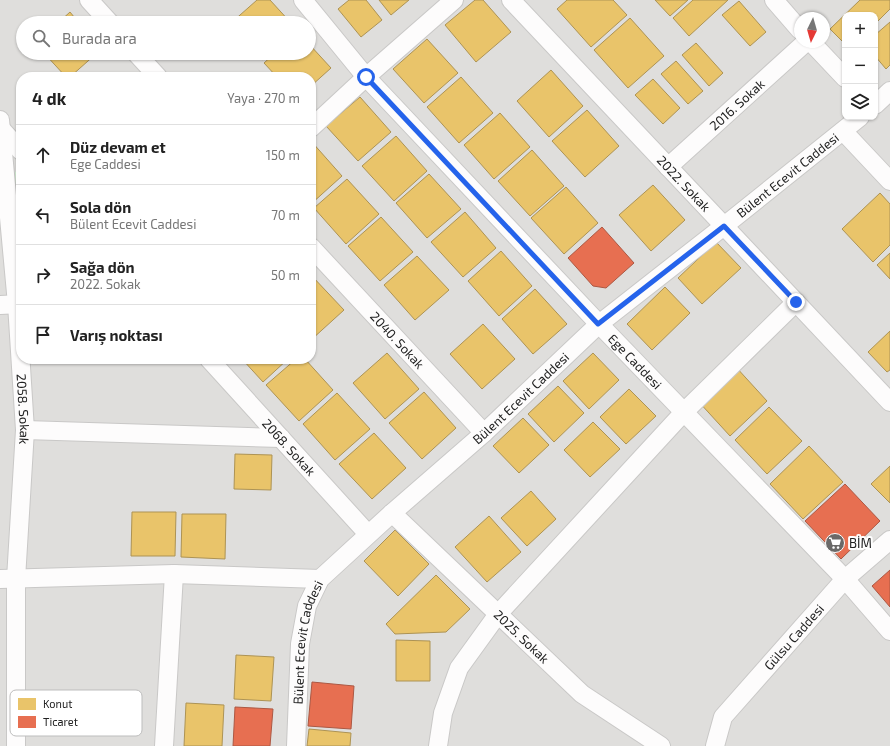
<!DOCTYPE html>
<html lang="tr">
<meta charset="utf-8">
<style>
body{margin:0;font-family:"Exo 2",sans-serif;background:#f2f2f2;color:#222}
.controls{position:absolute;right:12px;top:12px;display:grid;overflow:hidden;border-radius:8px;box-shadow:0 1px 3px #0004}
.controls button{width:36px;height:36px;display:grid;place-items:center;padding:0;border:0;border-bottom:1px solid #e0e0e0;background:#fff;color:#222;font:20px sans-serif}
.compass{position:absolute;left:794px;top:12px;width:36px;height:36px;border-radius:50%;background:#fff;box-shadow:0 1px 3px #0004;rotate:185deg}
.stop{position:absolute;width:12px;height:12px;margin:-9px;border:3px solid #2563eb;border-radius:50%;background:#fff}
.stop.end{background:#2563eb;border-color:#fff;box-shadow:0 1px 4px #0008}
.list{margin:0;padding:0;list-style:none}
h2{display:flex;justify-content:space-between;align-items:center;height:52px;margin:0;padding:0 16px;font-size:17px}
h2 small{font-size:13px;font-weight:400;color:#767676}
.list li{display:grid;grid-template-columns:26px 1fr auto;gap:12px;align-items:center;box-sizing:border-box;height:60px;padding:0 16px;border-top:1px solid #e0e0e0}
.list b{display:block;font-size:15px;white-space:nowrap}
.list p{margin:0;font-size:13px;white-space:nowrap;color:#767676}
.list em{font-size:13px;font-style:normal;color:#767676}
.icon{flex:none;width:22px;height:22px;fill:none;stroke:currentColor;stroke-width:2;stroke-linecap:round;stroke-linejoin:round}
.map{position:relative;flex:none;width:890px;height:746px;overflow:hidden}
.search{position:absolute;background:#fff;box-shadow:0 1px 3px #0004;left:16px;top:16px;width:300px;height:44px;display:flex;align-items:center;gap:10px;box-sizing:border-box;padding:0 14px;border-radius:22px;color:#767676;font-size:15px}
.panel{position:absolute;background:#fff;box-shadow:0 1px 3px #0004;left:16px;top:72px;width:300px;height:292px;border-radius:16px}
.map>svg:first-child{display:block}
.residential{fill:#dfdedc;fill-rule:evenodd}
.park{fill:#daf5da}
.homes{fill:#e9c46a;stroke:#ad9354}
.shops{fill:#e76f51;stroke:#ac5843}
.lines{fill:none;stroke-linecap:round;stroke-linejoin:round}
.minor-casing{stroke:#c9c8c7;stroke-width:20}
.minor{stroke:#fdfcfc;stroke-width:18}
.route{stroke:#2563eb;stroke-width:5}
.labels{text-anchor:middle;dominant-baseline:central;stroke-width:4;stroke-linejoin:round;paint-order:stroke}
.street-label{font-size:13px;fill:#222;stroke:#fff}
.poi-label{font-size:13px;fill:#222;stroke:#fff;text-anchor:start}
.key{fill:#fff;stroke:#bdbdbd;stroke-width:1}
.key-label{font-size:11px;fill:#222}
</style>
<div class="map">
<svg width="890" height="746" viewBox="0 0 890 746">
<rect width="100%" height="100%" fill="#f0eeeb"/>
<!-- residential -->
<path class="residential" d="M0,0H890V746H0ZM845,15H875V117H845ZM800,18H824V42H800ZM23,23H309V53H23ZM21,77H311V359H21Z"/>
<!-- park -->
<path class="park" d="M12,168L21,178V282Z"/>
<!-- homes -->
<path class="homes" d="M257,0H270L291,23H231Z
M349,0H366L382,20L361,37L338,9Z
M379,0H409L391,15Z
M475,0H483L511,32L476,62L445,25Z
M567,0H613L627,15L591,47L557,9Z
M655,0H688L670,16Z
M693,0H728L689,36L673,18Z
M860,0H890V9L875,24V15H845V44L830,29Z
M739,1L766,32L750,46L722,15Z
M70,12L79,23H58Z
M630,18L664,56L628,88L594,50Z
M890,22V65L886,69L875,56V35Z
M427,39L458,73L424,103L393,69Z
M696,43L723,73L709,86L682,55Z
M309,44L331,68L311,86V77H277L264,63L275,53H309Z
M44,53H97L70,77H66Z
M256,53H270L262,60Z
M676,61L703,91L688,104L661,74Z
M551,70L583,106L549,137L517,101Z
M461,77L493,113L459,143L427,107Z
M653,79L680,108L663,124L635,95Z
M360,97L391,132L358,161L326,126Z
M587,110L619,146L585,177L552,141Z
M500,113L530,147L494,179L464,145Z
M396,136L427,171L394,201L362,166Z
M311,141L342,176L311,204Z
M532,150L564,186L530,216L498,181Z
M429,174L461,209L427,238L396,203Z
M347,179L379,214L346,244L314,208Z
M653,185L685,220L651,251L619,215Z
M566,187L598,223L564,254L531,218Z
M880,193L890,204V245L873,262L842,229Z
M465,212L496,248L463,277L431,242Z
M381,217L413,252L380,281L348,246Z
M716,242L741,268L702,304L678,278Z
M501,251L532,286L499,316L468,281Z
M890,253V279L877,265Z
M417,256L449,290L415,320L384,285Z
M311,275L344,310L311,340Z
M665,287L690,313L652,350L627,324Z
M535,289L567,324L533,354L502,319Z
M483,324L515,359L482,389L450,354Z
M890,331V370L887,372L868,352Z
M387,353L419,389L385,419L353,383Z
M593,353L619,380L589,409L563,381Z
M242,359H288L263,382Z
M296,359H305L333,390L299,421L266,385Z
M735,366L767,401L730,436L698,401Z
M558,386L584,413L554,442L528,414Z
M629,389L656,416L626,444L600,417Z
M424,392L456,428L422,459L389,423Z
M337,393L370,429L335,460L303,424Z
M769,407L802,441L767,474L735,440Z
M523,418L549,445L519,473L493,446Z
M593,422L620,449L590,477L564,450Z
M374,433L406,468L372,499L339,464Z
M809,446L843,482L803,519L770,484Z
M235,454L272,455L271,490L234,489Z
M890,466V503L871,484Z
M531,491L556,519L527,546L501,518Z
M132,512H176L175,556H131Z
M182,514H226L225,559L181,557Z
M489,516L521,552L487,582L455,547Z
M395,530L429,564L398,596L364,561Z
M436,575L470,609L446,632L395,634L386,624Z
M396,640L430,641V681H396Z
M236,655L274,657L271,701L234,699Z
M186,703L224,705L222,746H184Z
M309,729L351,733L350,746H307Z"/>
<!-- shops -->
<path class="shops" d="M602,227L634,263L606,288L593,286L568,258Z
M845,484L880,521L841,559L805,521Z
M890,570V607L872,586Z
M312,682L354,686L351,729L308,726Z
M235,707L273,709L270,746H233Z"/>
<g class="lines">
<!-- minor casing -->
<g class="minor-casing">
<g id="minor">
<path d="M89,0L110,23"/>
<path id="s1" d="M303,0L366,77L599,324L845,579L890,631"/>
<path id="s2" d="M511,0L890,402"/>
<path d="M774,0L800,30"/>
<path d="M811,42L845,78"/>
<path d="M136,53L158,77"/>
<path d="M875,105L890,91"/>
<path id="s3" d="M0,120L17,304L25,430L16,579V746"/>
<path d="M311,128L366,77L454,0"/>
<path d="M2,130L21,151"/>
<path d="M843,131L890,181"/>
<path id="s4" d="M668,167L806,42"/>
<path id="s5" d="M311,247L484,433"/>
<path d="M0,305L21,304"/>
<path id="s6" d="M209,359L368,534"/>
<path d="M25,430L281,438"/>
<path id="s7" d="M392,513L582,694L661,746"/>
<path d="M0,579L174,574L320,579"/>
<path d="M164,746L174,574"/>
<path id="s8" d="M296,746L300,644L307,606L320,579L392,513L484,433L599,324L724,226L860,117"/>
<path d="M438,746L443,713L459,668L498,614L684,412L796,302"/>
<path id="s9" d="M715,746L723,717L845,579L890,540"/>
</g>
</g>
<!-- minor -->
<use href="#minor" class="minor"/>
</g>
<g class="lines">
<!-- route -->
<path class="route" d="M366,77L598,324L724,226L796,302"/>
</g>
<!-- icons -->
<defs>
<g id="supermarket-disc" transform="scale(1)"><circle r="9.5" fill="#6a6968" stroke="#fff"/><path d="M-6-5.5h2.5l.6 2H6L4.5 2H-2.5L-4.4-4H-6ZM-1.5 3.2a1.3 1.3 0 1 0 .1 0ZM3 3.2a1.3 1.3 0 1 0 .1 0Z" fill="#fff"/></g>
</defs>
<g fill-rule="evenodd">
<use href="#supermarket-disc" x="835" y="543"/>
</g>
<g class="labels">
<!-- street labels -->
<g class="street-label">
<text stroke="none"><textPath href="#s4" startOffset="93">2016. Sokak</textPath></text>
<text stroke="none"><textPath href="#s8" startOffset="789">Bülent Ecevit Caddesi</textPath></text>
<text stroke="none"><textPath href="#s2" startOffset="252">2022. Sokak</textPath></text>
<text stroke="none"><textPath href="#s5" startOffset="127">2040. Sokak</textPath></text>
<text stroke="none"><textPath href="#s1" startOffset="491">Ege Caddesi</textPath></text>
<text stroke="none"><textPath href="#s8" startOffset="441">Bülent Ecevit Caddesi</textPath></text>
<text stroke="none"><textPath href="#s3" startOffset="290">2058. Sokak</textPath></text>
<text stroke="none"><textPath href="#s6" startOffset="119">2068. Sokak</textPath></text>
<text stroke="none"><textPath href="#s7" startOffset="179">2025. Sokak</textPath></text>
<text stroke="none"><textPath href="#s9" startOffset="137">Gülsu Caddesi</textPath></text>
<text stroke="none"><textPath href="#s8" startOffset="105">Bülent Ecevit Caddesi</textPath></text>
</g>
<!-- poi labels -->
<g class="poi-label">
<text x="849" y="543">BİM</text>
</g>
</g>
<!-- legend -->
<rect x="10" y="690" width="132" height="46" rx="6" class="key"/>
<rect x="18" y="698" width="18" height="12" fill="#e9c46a"/>
<rect x="18" y="716" width="18" height="12" fill="#e76f51"/>
<g class="key-label">
<text x="43" y="708">Konut</text>
<text x="43" y="726">Ticaret</text>
</g>
</svg>
<div class="controls">
<button>+</button>
<button>−</button>
<button><svg class="icon" aria-label="layers" viewBox="0 0 24 24"><path d="M12 4l9 5-9 5-9-5zM3 14l9 5 9-5"/></svg></button>
</div>
<svg class="compass" viewBox="-18 -18 36 36"><path d="M0-13l5 13h-10z" fill="#e53935"/><path d="M0 13l5-13h-10z" fill="#767676"/></svg>
<div class="stop" style="left:366px;top:77px"></div>
<div class="stop end" style="left:796px;top:302px"></div>
<div class="search"><svg class="icon" aria-label="search" viewBox="0 0 24 24"><circle cx="10" cy="10" r="6"/><path d="M15 15l6 6"/></svg>Burada ara</div>
<section class="panel">
<h2>4 dk<small>Yaya · 270 m</small></h2>
<ul class="list">
<li><svg class="icon" aria-label="ahead" viewBox="0 0 24 24"><path d="M12 20V5M6 11l6-6 6 6"/></svg><div><b>Düz devam et</b><p>Ege Caddesi</p></div><em>150 m</em></li>
<li><svg class="icon" aria-label="left" viewBox="0 0 24 24"><path d="M17 20v-9H6M10 6l-5 5 5 5"/></svg><div><b>Sola dön</b><p>Bülent Ecevit Caddesi</p></div><em>70 m</em></li>
<li><svg class="icon" aria-label="right" viewBox="0 0 24 24"><path d="M7 20v-9h11M14 6l5 5-5 5"/></svg><div><b>Sağa dön</b><p>2022. Sokak</p></div><em>50 m</em></li>
<li><svg class="icon" aria-label="arrive" viewBox="0 0 24 24"><path d="M6 21V4h12l-3 4 3 4H6"/></svg><div><b>Varış noktası</b></div></li>
</ul>
</section>
</div>
